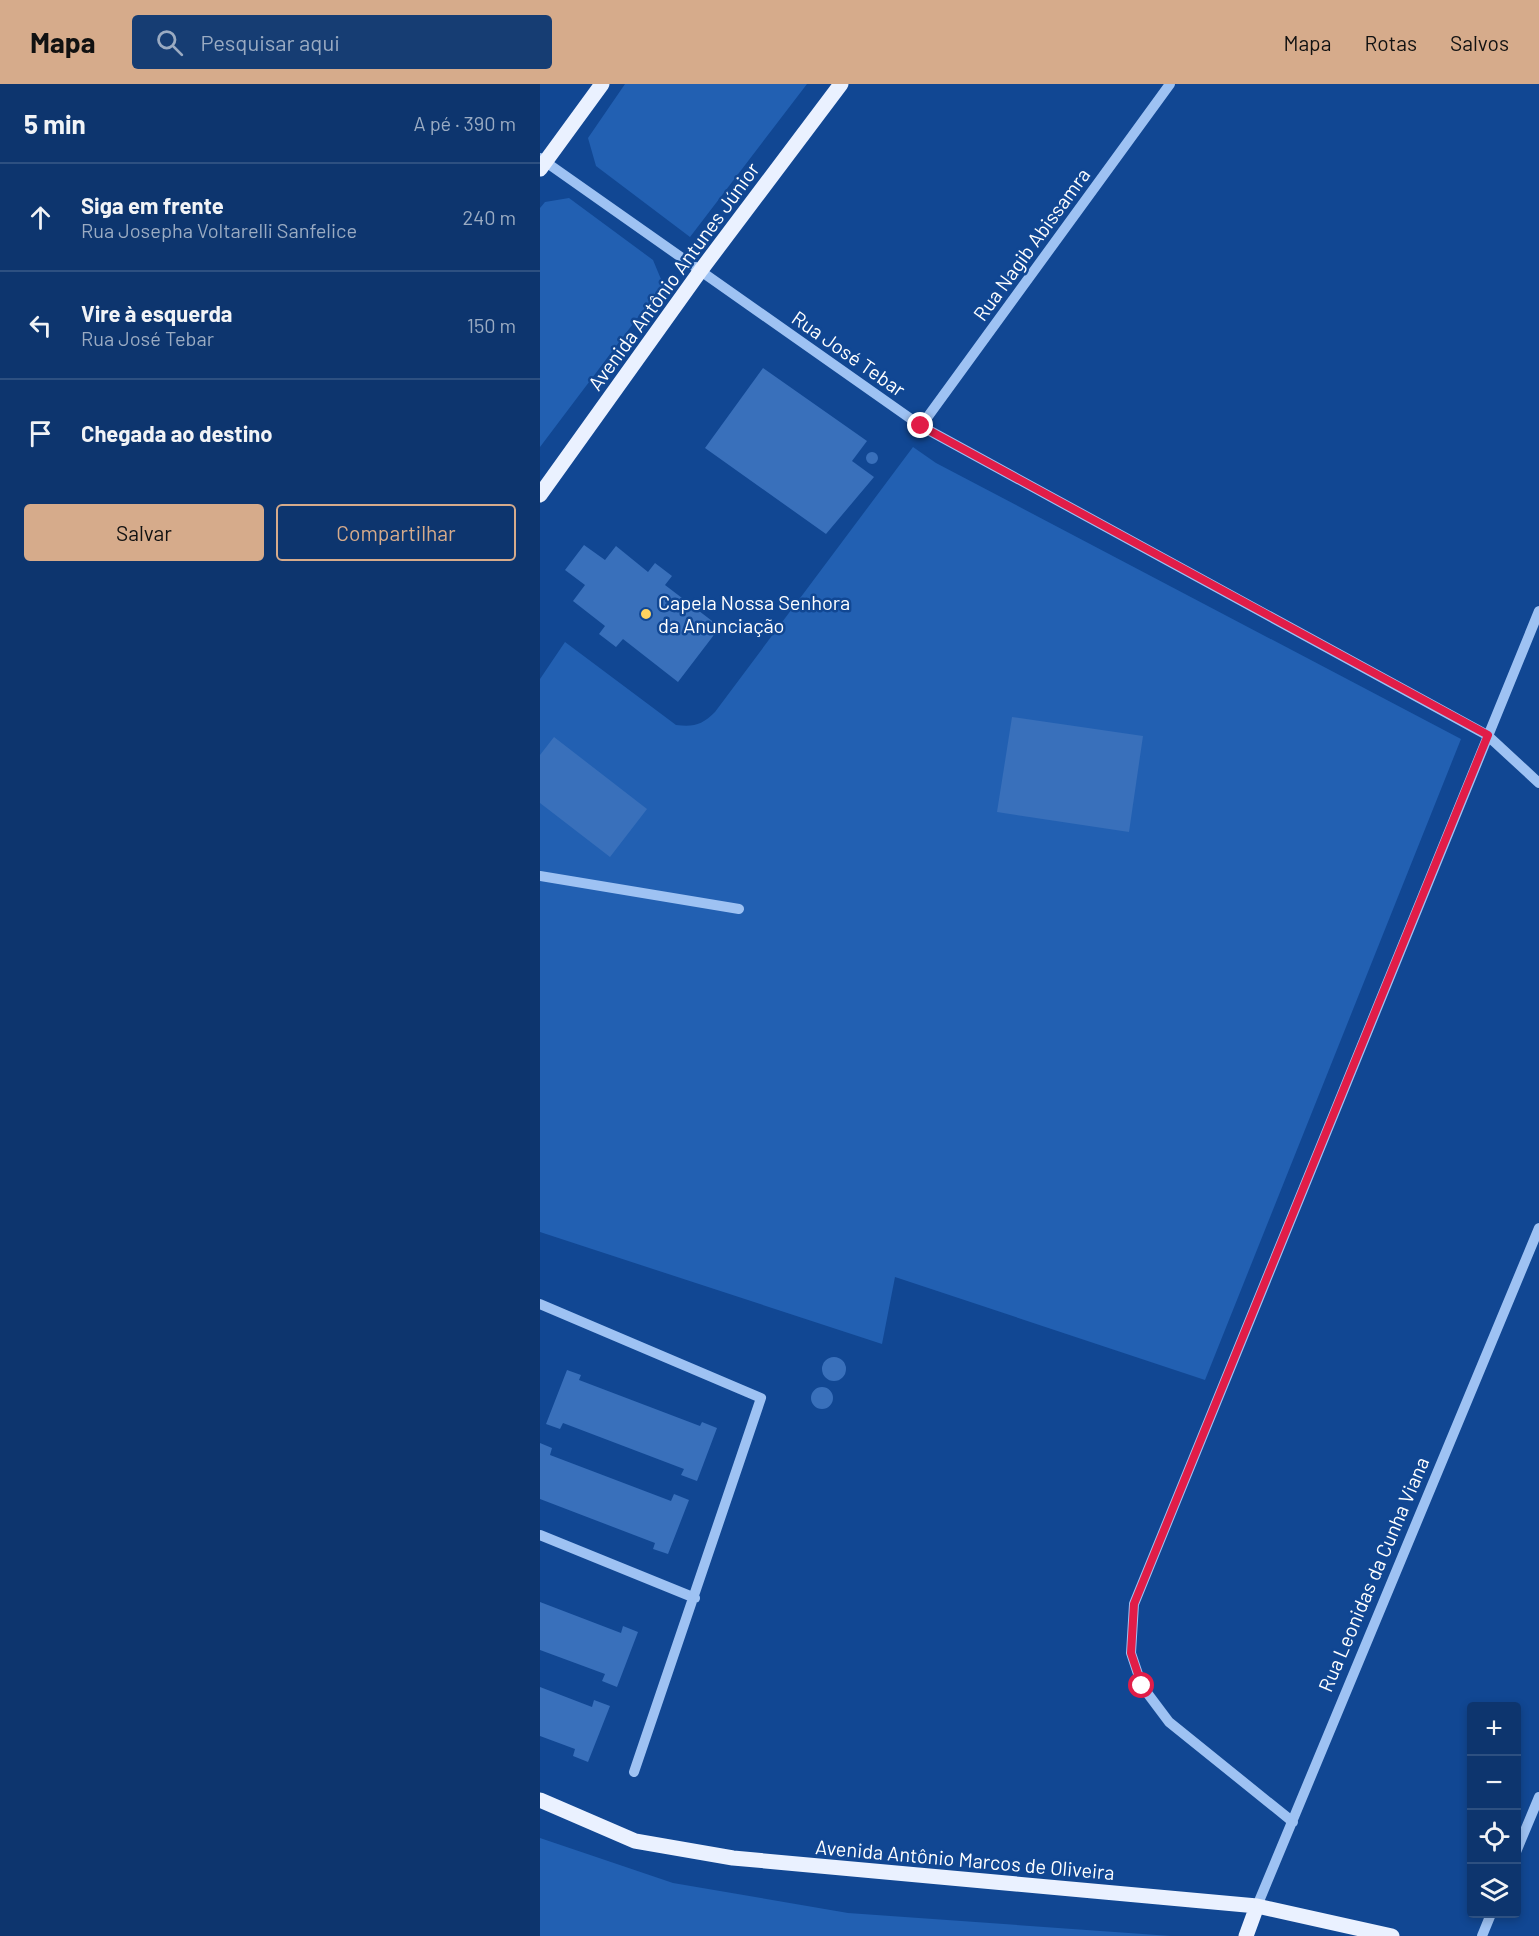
<!DOCTYPE html>
<html lang="pt">
<meta charset="utf-8">
<style>
body{margin:0;font-family:Barlow,sans-serif;background:#163d73;color:#f1f3f6}
.controls{position:absolute;right:18px;bottom:18px;display:grid;overflow:hidden;border-radius:6px;box-shadow:0 3px 9px #0003}
.controls button{width:54px;height:54px;display:grid;place-items:center;padding:0;border:0;border-bottom:2px solid #2d5081;background:#0d356e;color:#f1f3f6;font:30px sans-serif}
.stop{position:absolute;width:18px;height:18px;margin:-14px;border:4px solid #e11d48;border-radius:50%;background:#fff}
.stop.end{background:#e11d48;border-color:#fff;box-shadow:0 2px 6px #0008}
.list{margin:0;padding:0;list-style:none}
h2{display:flex;justify-content:space-between;align-items:center;height:78px;margin:0;padding:0 24px;font-size:26px}
h2 small{font-size:20px;font-weight:400;color:#9aabc2}
.list li{display:grid;grid-template-columns:39px 1fr auto;gap:18px;align-items:center;box-sizing:border-box;height:108px;padding:0 24px;border-top:2px solid #2d5081}
.list b{display:block;font-size:22px;white-space:nowrap}
.list p{margin:0;font-size:20px;white-space:nowrap;color:#9aabc2}
.list em{font-size:20px;font-style:normal;color:#9aabc2}
.actions{display:flex;gap:12px;padding:18px 24px}
.actions a{flex:1;padding:14px 0;border:2px solid #d6ab8b;border-radius:6px;text-align:center;font-size:21px;color:#d6ab8b}
.actions .main{background:#d6ab8b;color:#111}
.icon{flex:none;width:33px;height:33px;fill:none;stroke:currentColor;stroke-width:2;stroke-linecap:round;stroke-linejoin:round}
.map{position:relative;flex:none;width:999px;height:1852px;overflow:hidden}
header{display:flex;align-items:center;gap:36px;box-sizing:border-box;height:84px;padding:0 30px;background:#d6ab8b;color:#111}
header strong{font-size:28px}
nav{display:flex;gap:33px;margin-inline-start:auto;font-size:21px}
.search{width:420px;height:54px;background:#163d73;display:flex;align-items:center;gap:15px;box-sizing:border-box;padding:0 21px;border-radius:6px;color:#9aabc2;font-size:22px}
main{display:flex}
aside{flex:1;background:#0d356e}
.map>svg:first-child{display:block}
.green{fill:#2260b2}
.building{fill:#3970bb}
.lines{fill:none;stroke-linecap:round;stroke-linejoin:round}
.minor{stroke:#9ec2f3;stroke-width:10}
.major{stroke:#eaf1ff;stroke-width:15}
.route{stroke:#e11d48;stroke-width:8}
.poi-dot{fill:#ffd460;stroke:#114793;stroke-width:2}
.labels{text-anchor:middle;dominant-baseline:central;stroke-width:5;stroke-linejoin:round;paint-order:stroke}
.street-label{font-size:20px;fill:#fff;stroke:#114793}
.poi-label{font-size:20px;fill:#fff;stroke:#114793;text-anchor:start}
</style>
<header>
<strong>Mapa</strong>
<div class="search"><svg class="icon" aria-label="search" viewBox="0 0 24 24"><circle cx="10" cy="10" r="6"/><path d="M15 15l6 6"/></svg>Pesquisar aqui</div>
<nav><a>Mapa</a><a>Rotas</a><a>Salvos</a></nav>
</header>
<main>
<aside>
<h2>5 min<small>A pé · 390 m</small></h2>
<ul class="list">
<li><svg class="icon" aria-label="ahead" viewBox="0 0 24 24"><path d="M12 20V5M6 11l6-6 6 6"/></svg><div><b>Siga em frente</b><p>Rua Josepha Voltarelli Sanfelice</p></div><em>240 m</em></li>
<li><svg class="icon" aria-label="left" viewBox="0 0 24 24"><path d="M17 20v-9H6M10 6l-5 5 5 5"/></svg><div><b>Vire à esquerda</b><p>Rua José Tebar</p></div><em>150 m</em></li>
<li><svg class="icon" aria-label="arrive" viewBox="0 0 24 24"><path d="M6 21V4h12l-3 4 3 4H6"/></svg><div><b>Chegada ao destino</b></div></li>
</ul>
<div class="actions"><a class="main">Salvar</a><a>Compartilhar</a></div>
</aside>
<div class="map">
<svg width="999" height="1852" viewBox="0 0 999 1852">
<rect width="100%" height="100%" fill="#114793"/>
<!-- green -->
<path class="green" d="M85,0H267L150,153L56,82L48,54Z
M29,114L113,176L123,200L0,363V124L5,118Z
M373,363L396,379L921,655L665,1296L355,1193L342,1260L0,1148V595L25,558L136,641C154,643 162,641 175,628Z
M0,1754L133,1799L308,1829L631,1852H0Z"/>
<!-- building -->
<path class="building" d="M223,284L327,357L312,377L334,393L286,450L165,364Z
M326 374a6 6 0 1 1 12 0a6 6 0 1 1-12 0Z
M44,461L65,476L76,462L108,488L115,479L132,492L125,501L180,543L138,598L83,555L76,563L59,550L65,542L33,517L45,501L25,486Z
M472,633L603,652L589,748L457,728Z
M14,653L107,725L70,773L0,719V671Z
M282 1285a12 12 0 1 1 24 0a12 12 0 1 1-24 0Z
M27,1286L41,1291L39,1296L160,1342L162,1338L177,1344L157,1397L141,1391L144,1385L23,1339L20,1345L6,1340Z
M271 1314a11 11 0 1 1 22 0a11 11 0 1 1-22 0Z
M0,1359L12,1364L10,1371L131,1417L134,1410L149,1416L128,1470L113,1465L115,1459L0,1415Z
M0,1518L81,1549L83,1542L98,1548L77,1603L62,1597L65,1590L0,1566Z
M0,1603L52,1623L54,1616L70,1622L48,1678L33,1672L35,1665L0,1652Z"/>
<g class="lines">
<!-- minor -->
<path class="minor" d="M0,74L381,342L947,651L999,699
M381,342L630,0
M0,792L199,825
M0,1220L221,1314L94,1688
M0,1451L155,1514
M753,1738L629,1638L602,1602L591,1569L594,1520L999,527
M976,1768L999,1713
M717,1822L999,1144
M942,1852L951,1830"/>
<!-- major -->
<path class="major" d="M0,85L62,0
M0,411L161,186L301,0
M0,1716L95,1757L193,1774L717,1822L852,1852
M706,1852L717,1822"/>
</g>
<g class="lines">
<!-- route -->
<path class="route" d="M381,342L948,651L594,1520L591,1569L602,1602"/>
</g>
<!-- markers -->
<circle class="poi-dot" cx="106" cy="530" r="6"/>
<g class="labels">
<!-- street labels -->
<g class="street-label">
<text transform="translate(491 160) rotate(-54)">Rua Nagib Abissamra</text>
<text transform="translate(133 192) rotate(-54)">Avenida Antônio Antunes Júnior</text>
<text transform="translate(309 269) rotate(35)">Rua José Tebar</text>
<text transform="translate(833 1490) rotate(-67)">Rua Leonidas da Cunha Viana</text>
<text transform="translate(425 1775) rotate(5)">Avenida Antônio Marcos de Oliveira</text>
</g>
<!-- poi labels -->
<g class="poi-label">
<text x="118" y="518">Capela Nossa Senhora<tspan x="118" dy="23">da Anunciação</tspan></text>
</g>
</g>
</svg>
<div class="controls">
<button>+</button>
<button>−</button>
<button><svg class="icon" aria-label="locate" viewBox="0 0 24 24"><circle cx="12" cy="12" r="6"/><path d="M12 2v4M12 18v4M2 12h4M18 12h4"/></svg></button>
<button><svg class="icon" aria-label="layers" viewBox="0 0 24 24"><path d="M12 4l9 5-9 5-9-5zM3 14l9 5 9-5"/></svg></button>
</div>
<div class="stop" style="left:602px;top:1602px"></div>
<div class="stop end" style="left:381px;top:342px"></div>
</div>
</main>
